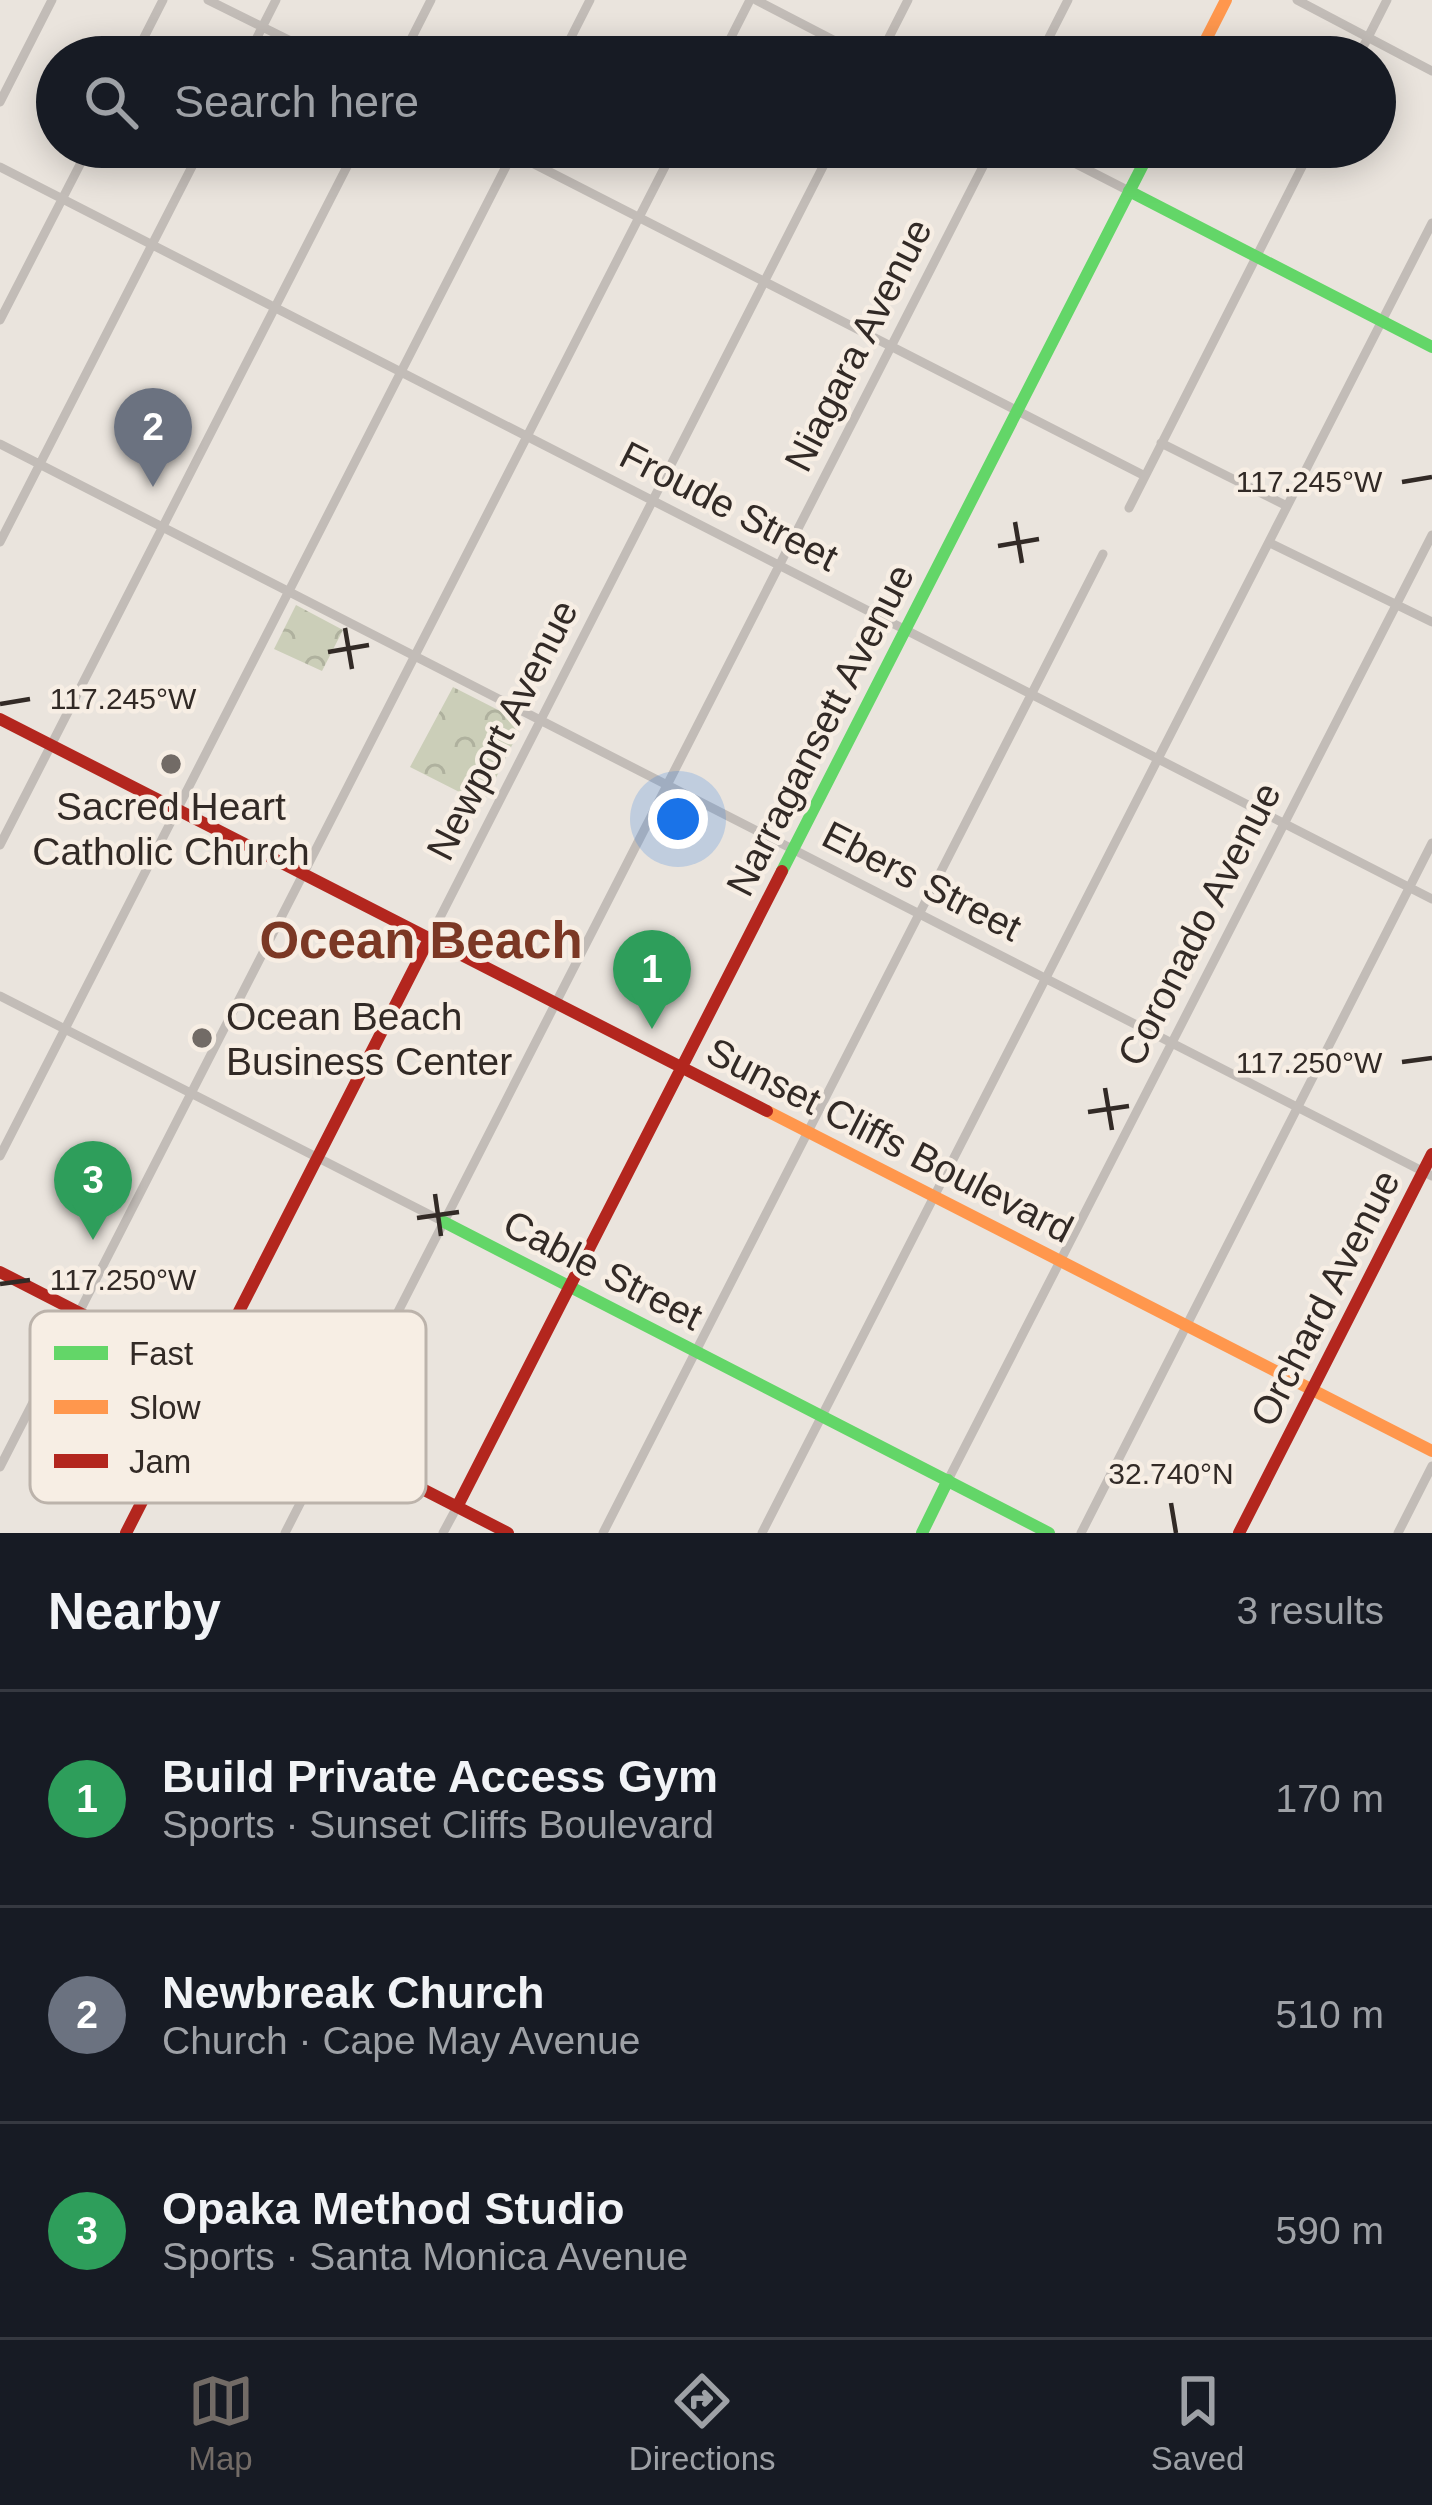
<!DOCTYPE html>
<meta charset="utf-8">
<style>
body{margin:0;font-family:Arial,sans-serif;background:#242831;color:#f1f3f6}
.you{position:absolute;left:678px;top:819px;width:42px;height:42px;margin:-30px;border:9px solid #fff;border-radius:50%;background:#1a73e8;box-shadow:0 0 0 18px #1a73e833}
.badge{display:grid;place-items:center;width:78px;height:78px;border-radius:50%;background:#726b66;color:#fff;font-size:39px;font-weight:700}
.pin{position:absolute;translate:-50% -99px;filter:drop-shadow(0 3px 6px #0008)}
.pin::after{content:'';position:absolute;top:63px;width:42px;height:36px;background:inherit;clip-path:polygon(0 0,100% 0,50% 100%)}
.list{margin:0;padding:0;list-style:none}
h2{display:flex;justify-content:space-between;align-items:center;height:156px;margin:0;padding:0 48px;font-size:51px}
h2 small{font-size:39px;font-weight:400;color:#9ea1a6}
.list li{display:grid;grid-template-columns:78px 1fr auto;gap:36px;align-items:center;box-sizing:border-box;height:216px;padding:0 48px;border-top:3px solid #363941}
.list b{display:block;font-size:45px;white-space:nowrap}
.list p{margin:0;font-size:39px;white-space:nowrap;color:#9ea1a6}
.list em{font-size:39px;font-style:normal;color:#9ea1a6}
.icon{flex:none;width:66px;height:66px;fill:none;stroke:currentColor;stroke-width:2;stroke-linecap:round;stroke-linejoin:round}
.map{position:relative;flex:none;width:1432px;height:1533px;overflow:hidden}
.search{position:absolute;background:#171b24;box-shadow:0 6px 30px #0003;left:36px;right:36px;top:36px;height:132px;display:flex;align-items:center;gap:30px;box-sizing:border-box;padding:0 42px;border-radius:66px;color:#9ea1a6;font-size:45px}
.sheet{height:804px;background:#171b24}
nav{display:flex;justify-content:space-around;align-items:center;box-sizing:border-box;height:168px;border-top:3px solid #363941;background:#171b24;font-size:33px;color:#9ea1a6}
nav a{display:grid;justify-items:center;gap:6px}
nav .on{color:#726b66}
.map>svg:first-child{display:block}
.park{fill:url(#park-crowns)}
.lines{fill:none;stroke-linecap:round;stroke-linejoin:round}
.street{stroke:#c2bcb7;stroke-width:9}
.fast{stroke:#63d668;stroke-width:12}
.slow{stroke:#ff974d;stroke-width:12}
.jam{stroke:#b3261e;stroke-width:12}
.ticks{fill:none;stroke:#322a26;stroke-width:4.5}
.poi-dot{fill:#726b66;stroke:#f7eee4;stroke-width:4.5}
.labels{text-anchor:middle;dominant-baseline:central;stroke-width:9;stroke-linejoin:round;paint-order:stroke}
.street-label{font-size:39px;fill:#322a26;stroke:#f7eee4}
.poi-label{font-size:39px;fill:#322a26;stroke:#f7eee4}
.district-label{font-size:51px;font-weight:bold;fill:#7b3825;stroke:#f7eee4}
.key{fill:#f7eee4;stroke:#bcb3ab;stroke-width:3}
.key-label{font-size:33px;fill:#322a26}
.ticks-label{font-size:30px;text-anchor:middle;fill:#322a26;stroke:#f7eee4;stroke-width:9;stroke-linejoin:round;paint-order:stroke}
</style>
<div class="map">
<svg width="1432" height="1533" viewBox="0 0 1432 1533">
<defs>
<pattern id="park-crowns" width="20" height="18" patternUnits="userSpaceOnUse" patternTransform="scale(3)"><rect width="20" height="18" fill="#cbceb8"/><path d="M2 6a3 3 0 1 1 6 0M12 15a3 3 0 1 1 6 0" fill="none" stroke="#afb19e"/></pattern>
</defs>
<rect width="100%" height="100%" fill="#eae4dd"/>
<!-- park -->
<path class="park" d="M296,605L343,630L322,671L274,649Z
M453,687L520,721L521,727L483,804L410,767Z"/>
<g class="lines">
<!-- street -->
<path class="street" d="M208,0L323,57
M756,0L866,57
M1297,0L1432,71
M134,57L163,0
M247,57L276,0
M402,57L431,0
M561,57L590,0
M721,57L750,0
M879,57L908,0
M1039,57L1068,0
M1358,57L1387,0
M0,102L52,0
M501,147L1145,476
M1043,147L1129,191
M0,167L1432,899
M0,320L89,147
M1161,443L1287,506
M0,444L1432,1176
M1129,508L1312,147
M0,542L202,147
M1270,543L1432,622
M0,845L357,147
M429,939L833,147
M0,996L444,1222
M0,1156L516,147
M0,1467L675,147
M948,1480L1432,535
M285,1533L993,147
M443,1533L457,1507
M603,1533L1103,554
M762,1533L1432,223
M1081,1533L1432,843
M1398,1533L1432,1466"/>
<!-- fast -->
<path class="fast" d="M1129,191L1432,347
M782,871L1152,147
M444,1222L1049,1533
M922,1533L948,1480"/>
<!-- slow -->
<path class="slow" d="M1197,57L1226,0
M767,1111L1432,1451"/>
<!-- jam -->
<path class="jam" d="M0,719L767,1111
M0,1272L508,1533
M457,1507L782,871
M126,1533L429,939
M1239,1533L1432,1154"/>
</g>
<!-- ticks -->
<path class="ticks" d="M1402,482L1432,477M1015,522L1022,563M998,546L1039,539M345,628L352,669M328,652L369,645M0,704L30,699M1402,1062L1432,1058M1105,1088L1112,1130M1088,1112L1129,1106M435,1194L441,1236M417,1218L459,1212M0,1284L30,1280M1171,1503L1176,1533"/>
<!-- markers -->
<g class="poi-dot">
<circle cx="171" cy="764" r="12"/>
<circle cx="202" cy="1038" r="12"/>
</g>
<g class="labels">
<!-- street labels -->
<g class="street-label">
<text transform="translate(858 345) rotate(-63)">Niagara Avenue</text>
<text transform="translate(729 506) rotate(27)">Froude Street</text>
<text transform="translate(502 730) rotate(-63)">Newport Avenue</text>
<text transform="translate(820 730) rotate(-63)">Narragansett Avenue</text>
<text transform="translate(922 881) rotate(27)">Ebers Street</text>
<text transform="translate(1199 924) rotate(-63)">Coronado Avenue</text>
<text transform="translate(890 1140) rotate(27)">Sunset Cliffs Boulevard</text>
<text transform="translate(603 1270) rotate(27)">Cable Street</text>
<text transform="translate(1325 1298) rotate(-63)">Orchard Avenue</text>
</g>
<!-- poi labels -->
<g class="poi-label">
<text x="171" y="806">Sacred Heart<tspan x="171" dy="45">Catholic Church</tspan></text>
<text x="226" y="1016" text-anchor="start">Ocean Beach<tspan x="226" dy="45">Business Center</tspan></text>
</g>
<!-- district labels -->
<g class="district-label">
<text x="421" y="940">Ocean Beach</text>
</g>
</g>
<!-- legend -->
<rect x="30" y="1311" width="396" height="192" rx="18" class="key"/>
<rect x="54" y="1346" width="54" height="14" fill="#63d668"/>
<rect x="54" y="1400" width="54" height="14" fill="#ff974d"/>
<rect x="54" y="1454" width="54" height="14" fill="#b3261e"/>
<g class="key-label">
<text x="129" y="1365">Fast</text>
<text x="129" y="1419">Slow</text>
<text x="129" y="1473">Jam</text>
</g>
<g class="ticks-label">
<text x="1309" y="492">117.245°W</text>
<text x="123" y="709">117.245°W</text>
<text x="1309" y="1073">117.250°W</text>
<text x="123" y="1290">117.250°W</text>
<text x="1171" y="1484">32.740°N</text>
</g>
</svg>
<div class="you"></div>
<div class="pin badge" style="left:652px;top:1029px;background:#2e9e5b">1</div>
<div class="pin badge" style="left:153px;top:487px;background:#6b7280">2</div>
<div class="pin badge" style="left:93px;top:1240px;background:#2e9e5b">3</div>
<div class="search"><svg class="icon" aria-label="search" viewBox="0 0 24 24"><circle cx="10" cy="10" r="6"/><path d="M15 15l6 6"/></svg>Search here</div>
</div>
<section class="sheet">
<h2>Nearby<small>3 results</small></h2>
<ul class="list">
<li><span class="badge" style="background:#2e9e5b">1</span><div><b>Build Private Access Gym</b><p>Sports · Sunset Cliffs Boulevard</p></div><em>170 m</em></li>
<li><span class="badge" style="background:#6b7280">2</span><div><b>Newbreak Church</b><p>Church · Cape May Avenue</p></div><em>510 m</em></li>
<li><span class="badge" style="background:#2e9e5b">3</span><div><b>Opaka Method Studio</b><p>Sports · Santa Monica Avenue</p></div><em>590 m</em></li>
</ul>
</section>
<nav>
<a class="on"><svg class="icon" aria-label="map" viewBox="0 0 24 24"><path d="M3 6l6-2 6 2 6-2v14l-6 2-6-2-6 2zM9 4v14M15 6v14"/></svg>Map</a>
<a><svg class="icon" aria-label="directions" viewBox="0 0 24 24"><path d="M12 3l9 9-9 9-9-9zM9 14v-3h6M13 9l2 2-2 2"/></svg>Directions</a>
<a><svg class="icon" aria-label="saved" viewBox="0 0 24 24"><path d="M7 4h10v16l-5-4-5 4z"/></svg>Saved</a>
</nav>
